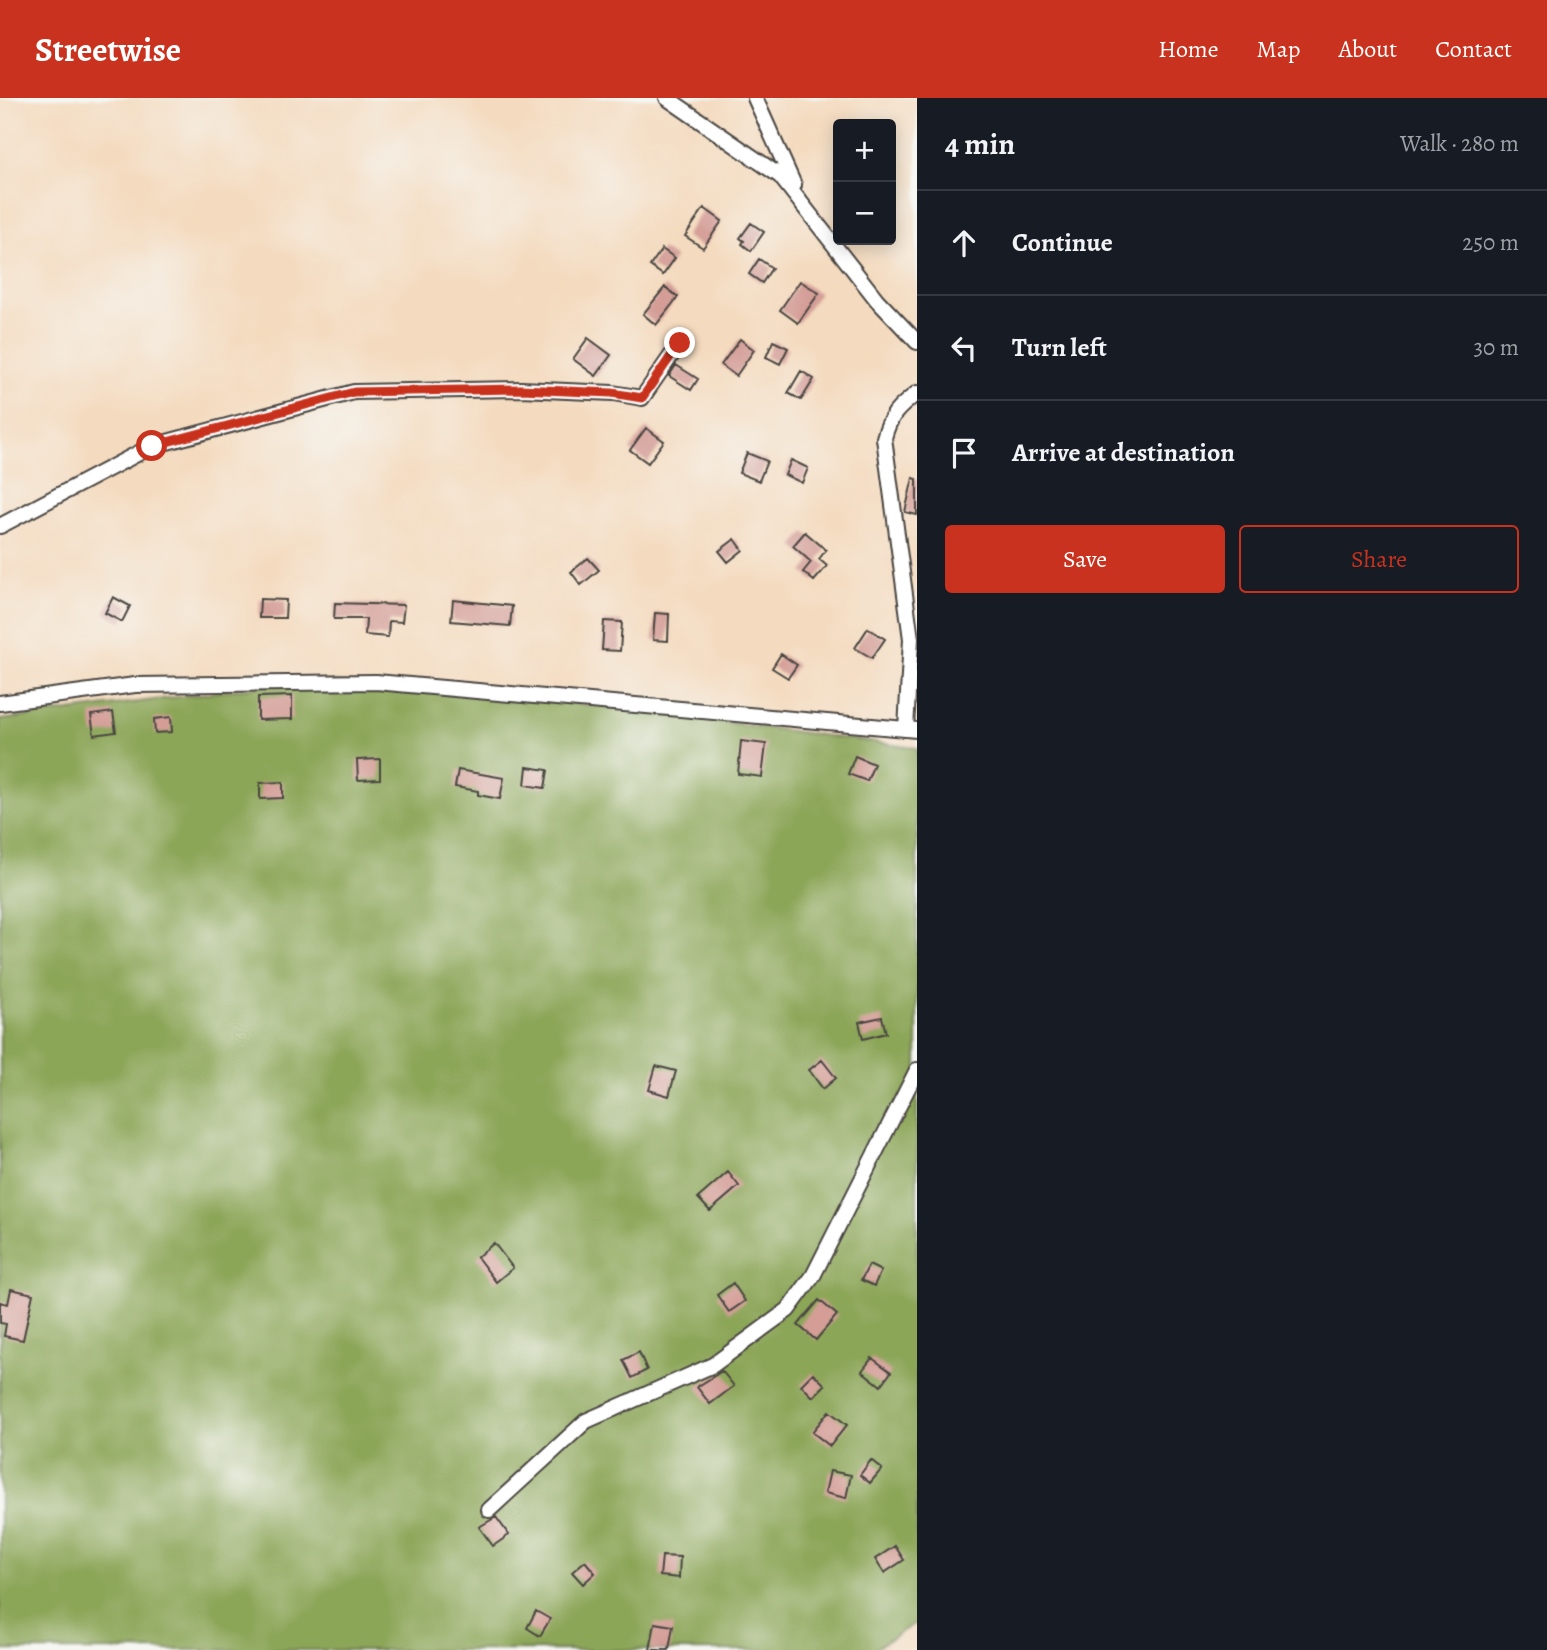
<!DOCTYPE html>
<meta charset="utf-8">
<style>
body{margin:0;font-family:Alegreya,serif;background:#20242c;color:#f1f3f6}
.controls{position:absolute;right:21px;top:21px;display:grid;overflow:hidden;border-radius:7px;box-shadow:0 4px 18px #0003}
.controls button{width:63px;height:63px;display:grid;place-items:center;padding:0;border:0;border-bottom:2px solid #363941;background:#171b24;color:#f1f3f6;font:35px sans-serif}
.stop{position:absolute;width:21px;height:21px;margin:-16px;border:5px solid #c8321e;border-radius:50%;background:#fff}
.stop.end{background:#c8321e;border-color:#fff;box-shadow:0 2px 7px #0008}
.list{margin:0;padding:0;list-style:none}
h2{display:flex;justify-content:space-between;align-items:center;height:91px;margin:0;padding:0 28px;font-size:30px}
h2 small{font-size:23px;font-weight:400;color:#9ea1a6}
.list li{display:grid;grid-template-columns:46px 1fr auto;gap:21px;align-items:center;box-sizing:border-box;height:105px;padding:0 28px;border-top:2px solid #363941}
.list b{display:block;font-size:26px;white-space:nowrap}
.list em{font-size:23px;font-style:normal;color:#9ea1a6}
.actions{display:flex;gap:14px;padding:21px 28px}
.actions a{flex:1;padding:16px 0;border:2px solid #c8321e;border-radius:7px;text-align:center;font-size:24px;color:#c8321e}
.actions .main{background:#c8321e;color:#fff}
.icon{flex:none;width:38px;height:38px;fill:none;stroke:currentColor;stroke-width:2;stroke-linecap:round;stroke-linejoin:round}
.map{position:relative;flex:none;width:917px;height:1552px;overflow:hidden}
header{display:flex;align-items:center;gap:42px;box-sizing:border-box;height:98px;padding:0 35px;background:#c8321e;color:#fff}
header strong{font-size:33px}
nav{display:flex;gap:38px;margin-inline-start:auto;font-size:24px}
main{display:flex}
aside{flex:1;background:#171b24}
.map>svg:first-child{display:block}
.forest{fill:#8ca658;stroke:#5c6842;stroke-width:2}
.building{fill:#d49e97}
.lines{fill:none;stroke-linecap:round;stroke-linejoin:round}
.minor-casing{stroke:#494541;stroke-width:18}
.minor{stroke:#fff;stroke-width:14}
.route{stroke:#c8321e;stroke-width:9}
</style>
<header>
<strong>Streetwise</strong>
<nav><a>Home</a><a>Map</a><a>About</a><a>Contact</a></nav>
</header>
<main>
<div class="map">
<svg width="917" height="1552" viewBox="0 0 917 1552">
<rect width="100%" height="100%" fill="#f6f6f2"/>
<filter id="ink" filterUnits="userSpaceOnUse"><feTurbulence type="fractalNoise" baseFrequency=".0143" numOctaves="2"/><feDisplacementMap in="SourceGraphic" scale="14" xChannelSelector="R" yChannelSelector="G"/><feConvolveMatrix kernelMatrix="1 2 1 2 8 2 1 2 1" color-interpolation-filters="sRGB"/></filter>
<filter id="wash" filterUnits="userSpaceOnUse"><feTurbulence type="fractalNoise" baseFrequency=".00686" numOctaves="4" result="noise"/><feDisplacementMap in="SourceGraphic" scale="28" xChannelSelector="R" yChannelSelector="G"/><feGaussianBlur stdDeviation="1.57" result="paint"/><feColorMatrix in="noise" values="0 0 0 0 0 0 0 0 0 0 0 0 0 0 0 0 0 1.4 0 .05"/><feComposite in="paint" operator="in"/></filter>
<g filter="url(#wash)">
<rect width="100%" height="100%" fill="#f4dabe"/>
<!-- forest -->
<path class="forest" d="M307,582L612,609L917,650V1524L872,1552H0V622Z"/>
<g id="blocks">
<!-- building -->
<path class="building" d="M704,110L722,123L703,150L685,138Z
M751,125L764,134L751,153L742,146L744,143L740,140Z
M662,151L675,160L663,177L650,168Z
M759,161L772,170L762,185L749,176Z
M800,183L819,195L798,225L780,212Z
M665,189L678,199L656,227L643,216Z
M588,240L611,257L596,278L573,261Z
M740,241L754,252L736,278L721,267Z
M773,243L788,250L780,266L766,259Z
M676,267L698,281L691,292L669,278Z
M801,273L814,281L801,302L788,295Z
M646,330L664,343L648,365L630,352Z
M747,355L767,363L759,383L739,375Z
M791,362L808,370L802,385L785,377Z
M913,380L917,381V417L905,414Z
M805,434L826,452L819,461L827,468L814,483L803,474L811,464L793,448Z
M735,441L743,452L728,464L719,453Z
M588,460L599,472L581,487L571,474Z
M113,499L130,508L122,524L105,515Z
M260,501L286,502L285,520H259Z
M453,502L512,508L510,528L451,523Z
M335,505L404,507L402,524L389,523L388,539L365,537L366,521H334Z
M655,515L669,516L668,543L653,542Z
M604,523L622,524L620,553L602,552Z
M868,530L885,541L872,560L855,550Z
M781,556L797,567L788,580L772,570Z
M292,598V621L258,622V599Z
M113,614L116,634L94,637L91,617Z
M171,619L172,634L155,635L154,621Z
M741,643L766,646L762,679L738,676Z
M855,658L874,666L867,683L848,676Z
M380,661V681L358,682L357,662Z
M527,669L548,672L545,690L525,687Z
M458,672L504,680L500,701L478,697V693L455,689Z
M283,684V700L260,701V685Z
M882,919L886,935L863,941L859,924Z
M822,962L836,980L823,991L809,972Z
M656,968L676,973L669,998L649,992Z
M728,1074L739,1088L710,1113L698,1100Z
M494,1145L513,1170L496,1184L477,1159Z
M869,1167L881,1173L874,1188L861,1182Z
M733,1185L745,1203L729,1214L717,1197Z
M11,1191L33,1196L23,1242L4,1238L6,1226L0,1225V1204L8,1206Z
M819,1202L837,1217L816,1242L798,1227Z
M639,1254L647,1272L632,1280L623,1262Z
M872,1260L891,1274L881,1288L862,1273Z
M722,1273L734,1288L710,1306L697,1289Z
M813,1275L825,1287L813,1299L801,1287Z
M829,1313L847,1327L830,1348L812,1334Z
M871,1362L882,1371L870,1385L860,1377Z
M830,1373L851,1377L846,1400L825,1395Z
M496,1419L509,1437L493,1448L479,1429Z
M895,1448L904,1462L884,1475L875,1461Z
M662,1458L680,1459L679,1480L660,1478Z
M585,1463L595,1475L583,1486L572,1474Z
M536,1513L550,1521L540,1538L527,1530Z
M655,1525L673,1528L669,1552H650Z"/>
</g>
</g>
<g filter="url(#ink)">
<use href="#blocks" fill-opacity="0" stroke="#494541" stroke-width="2"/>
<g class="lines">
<!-- minor casing -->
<g class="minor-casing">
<path id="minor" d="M667,0L780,78L877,202L917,244
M755,0L794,87
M0,428L152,348L354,294L521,291L613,295L642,300L680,245
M0,605L135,587L376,584L917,632
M906,631L911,541L884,340C890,317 898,310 917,295
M489,1412L586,1323L713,1267L788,1212L813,1178L917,972"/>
</g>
<!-- minor -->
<use href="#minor" class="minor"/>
</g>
</g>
<g class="lines" filter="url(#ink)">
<!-- route -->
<path class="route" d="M152,348L354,294L521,291L612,295L642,300L680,245"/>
</g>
</svg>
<div class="controls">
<button>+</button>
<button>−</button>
</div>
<div class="stop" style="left:152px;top:348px"></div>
<div class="stop end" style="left:680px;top:245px"></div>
</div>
<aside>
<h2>4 min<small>Walk · 280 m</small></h2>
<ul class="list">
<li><svg class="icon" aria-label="ahead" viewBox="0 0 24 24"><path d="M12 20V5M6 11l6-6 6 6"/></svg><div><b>Continue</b></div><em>250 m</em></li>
<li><svg class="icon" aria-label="left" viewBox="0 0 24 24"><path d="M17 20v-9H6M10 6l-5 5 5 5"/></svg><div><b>Turn left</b></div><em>30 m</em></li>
<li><svg class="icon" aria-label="arrive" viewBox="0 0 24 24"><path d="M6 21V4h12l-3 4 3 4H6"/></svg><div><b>Arrive at destination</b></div></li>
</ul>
<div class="actions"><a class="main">Save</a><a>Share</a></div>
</aside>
</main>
